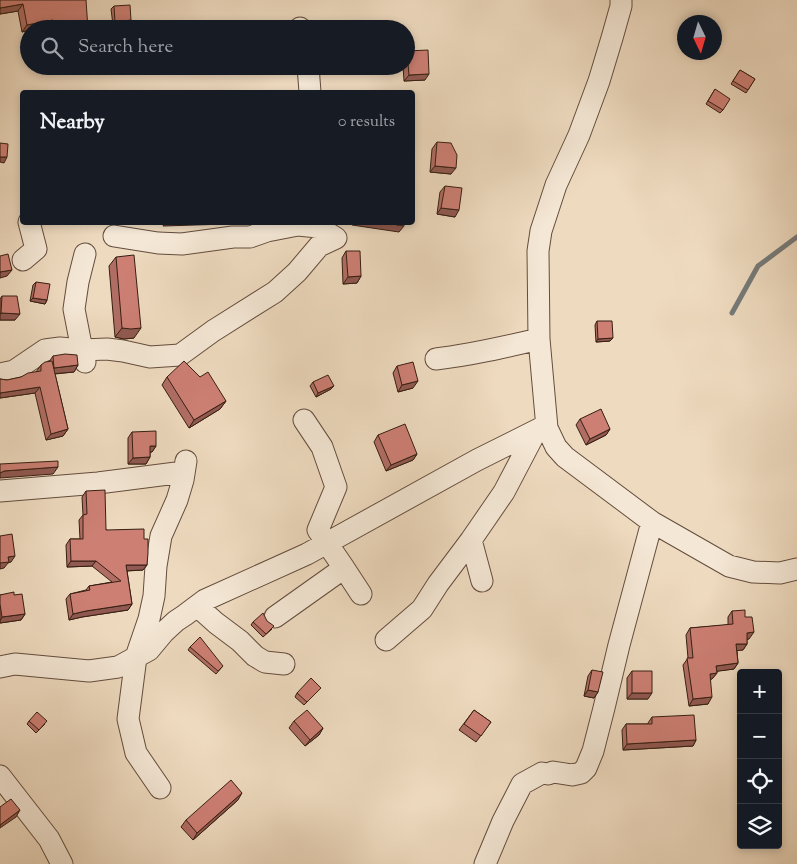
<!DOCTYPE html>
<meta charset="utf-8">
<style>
body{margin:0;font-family:"Sorts Mill Goudy",serif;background:#20242c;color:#f1f3f6}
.controls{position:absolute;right:15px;bottom:15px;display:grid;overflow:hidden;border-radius:5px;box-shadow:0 2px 8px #0003}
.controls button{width:45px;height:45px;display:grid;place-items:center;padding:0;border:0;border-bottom:1px solid #363941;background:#171b24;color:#f1f3f6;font:25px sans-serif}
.compass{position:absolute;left:677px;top:15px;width:45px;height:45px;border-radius:50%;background:#171b24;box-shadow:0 2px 8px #0003;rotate:175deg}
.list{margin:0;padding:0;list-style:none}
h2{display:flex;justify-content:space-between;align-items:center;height:65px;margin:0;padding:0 20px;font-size:21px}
h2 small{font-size:16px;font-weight:400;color:#9ea1a6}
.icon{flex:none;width:28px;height:28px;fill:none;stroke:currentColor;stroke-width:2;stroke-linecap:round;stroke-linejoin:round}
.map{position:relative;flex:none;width:797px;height:864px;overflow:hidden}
.search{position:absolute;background:#171b24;box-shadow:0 2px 8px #0003;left:20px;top:20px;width:395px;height:55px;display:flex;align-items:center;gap:12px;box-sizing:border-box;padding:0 18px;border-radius:28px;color:#9ea1a6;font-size:19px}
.panel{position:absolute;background:#171b24;box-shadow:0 2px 8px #0003;left:20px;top:90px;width:395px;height:135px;border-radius:5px}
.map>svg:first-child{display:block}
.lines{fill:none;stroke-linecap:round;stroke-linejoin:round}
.stream{stroke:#767a79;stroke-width:5}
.minor-casing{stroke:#644d3d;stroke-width:23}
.minor{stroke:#f4e7d5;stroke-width:21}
.wall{fill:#b06d64;stroke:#361e12}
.shaded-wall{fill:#905951;stroke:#361e12}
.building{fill:#cd7f74;stroke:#361e12}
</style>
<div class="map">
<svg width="797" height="864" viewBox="0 0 797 864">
<rect width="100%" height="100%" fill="#eedabf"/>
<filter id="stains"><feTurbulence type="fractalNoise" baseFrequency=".004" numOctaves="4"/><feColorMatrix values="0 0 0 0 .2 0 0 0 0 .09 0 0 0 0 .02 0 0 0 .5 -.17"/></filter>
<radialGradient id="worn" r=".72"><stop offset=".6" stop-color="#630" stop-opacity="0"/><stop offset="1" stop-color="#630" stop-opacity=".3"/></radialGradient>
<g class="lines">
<!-- stream -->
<path class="stream" d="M732,313L758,266L797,237"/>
<!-- minor casing -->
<g class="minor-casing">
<path id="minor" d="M621,0V6L612,38L599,81L579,135L556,185L541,231L538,251L539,339L547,428L556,447L565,457L652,522L729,566L753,572L780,573L797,569
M300,28V29
M308,66L310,92
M85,254L78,282L74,309L82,350L85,362
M23,260L36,249L29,222
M436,359C471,355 505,347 539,339
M0,374L14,371L45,350L60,348L82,350L107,349L123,351L150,357L180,355L213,331L275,292L297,272L319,246L336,238L318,227L298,225L267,231L250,237H233L182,244L158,243L114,236
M0,491L98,483L184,472
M471,540L482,581
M344,568L361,594
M197,606L216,623L240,641L255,656L265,662L284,664
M275,617L344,568L318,530L336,487L322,447L304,420
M386,640L422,609L438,584L471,540L504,492L536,431
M0,667L15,664L89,671L118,667L149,650L164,632L176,621L185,615L205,600L307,554L477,460L539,429L547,428
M0,776L49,839L62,864
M160,788L136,753L128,719L136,657L149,619L154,596L156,566L161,536L177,500L183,480L186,461
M485,864L503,821L522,784L542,773L548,774L553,772L572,775L581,773L586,768L593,751L604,708L619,645L652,522"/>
</g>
<!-- minor -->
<use href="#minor" class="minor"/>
</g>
<!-- wall -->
<path class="wall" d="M0,0H48L88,29H48V27L37,29H29V30L22,32L18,11L0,14Z
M114,6L129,24L113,25L111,9Z
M407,51L425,80L404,81L403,66H406V53Z
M52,66H100L99,68L53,73Z
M172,66H195L192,70L173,72Z
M740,70L755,79L746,93L731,84Z
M715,89L723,110L720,113L706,104Z
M437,142L451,174L430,172L432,149Z
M445,186L455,217L437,214L440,192Z
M346,251L361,276L357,283L343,284L342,258Z
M116,257L134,338L124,339L115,337L109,266Z
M36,282L47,300L45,304L30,301L33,285Z
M2,296L15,320H0V299Z
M597,321L610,341L596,342L595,325Z
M53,356L78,365L74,372L55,374L68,429L63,436L46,440L35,393L0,398V379L7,380L21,377L36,372L41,365L49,362Z
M397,366L413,388L398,392L393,373Z
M167,377H200L226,401L220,409L189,428L162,385Z
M313,382L331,389L316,397L310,386Z
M580,419L610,429L606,435L586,445L576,425Z
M132,432L156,446L152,452H150V457L146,464H128V438Z
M378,435L417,454L413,460L386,471L374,442Z
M86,491L106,530L144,539L147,565L143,570L127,571L132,604L128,610L82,617L69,620L66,599L70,594L86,590L89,586L112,582L92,566L67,567L66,545L70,539H80L79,520L83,515L82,497Z
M0,595H14L25,614L21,620L0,623Z
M732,611L745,617L749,639H747V644L743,650H737L738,663L734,669L717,671V673L712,679H710L708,704L689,706L683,665L688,658L686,635L690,628L728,625V617Z
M253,622L272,629L263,637L251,625Z
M190,647L223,666L216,674L188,650Z
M592,670L598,692L594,698L584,696L588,676Z
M632,671L648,699H627V678Z
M318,691L304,705L295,697L297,693Z
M474,710L491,722L476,742L459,730Z
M652,717L696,740L693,746L623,750L622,730L626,724H648V723Z
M29,721L45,724L36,733L27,724Z
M294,721L323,728L319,735L305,746L289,728Z
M238,800L193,840L181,827L186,820Z"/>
<!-- shaded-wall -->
<path class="shaded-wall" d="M23,4L18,11L0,14V8Z
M53,20L48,27L37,29H29V30L22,32L27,25Z
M131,20L129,24L113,25L115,22Z
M58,66H100L99,68L53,73Z
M177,66H195L192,70L173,72Z
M429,74L425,80L404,81L409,75Z
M0,157H7L4,163L0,162Z
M435,166L456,168L451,174L430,172Z
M441,208L459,210L455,217L437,214Z
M165,222H227L226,224L163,226Z
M354,222H381L404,226L399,232L352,225Z
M12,270L7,276L0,278V272Z
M361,276L357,283L343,284L348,277Z
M33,298L47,300L45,304L30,301Z
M1,313L20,314L15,320H0V315Z
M122,328H141L134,338L124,339L115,337Z
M613,338L610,341L596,342L598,339Z
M78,365L74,372L50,374L54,368Z
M418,381L413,388L398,392L402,385Z
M334,386L331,389L316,397L318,393Z
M40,387L35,393L0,398V393Z
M226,401L220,409L189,428L194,420Z
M68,429L63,436L46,440L51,434Z
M610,429L606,435L586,445L590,439Z
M150,446H156L152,452H145Z
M417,454L413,460L386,471L391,465Z
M150,457L146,464H128L133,458Z
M58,467L53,474L0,478V473L4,471Z
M15,556L11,562L8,563L4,568L0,569V563L8,557Z
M71,561H96L92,566L67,567Z
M126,565H147L143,570L122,571Z
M132,604L128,610L82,617L69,620L73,614L86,611Z
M25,614L21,620L0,623V621L2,617Z
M754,632L749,639H742L747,633Z
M736,644H747L743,650L732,651Z
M738,663L734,669L712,672L716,666Z
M717,673L712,679L705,680L710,674Z
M588,690L598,692L594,698L584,696Z
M632,693H652L648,699H627Z
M712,697L708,704L689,706L693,699Z
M323,728L319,735L305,746L310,740Z
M696,740L693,746L623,750L627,744Z
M242,793L238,800L193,840L197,833Z
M20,810L16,817L0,828V825Z"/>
<!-- building -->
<path class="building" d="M0,0H86L88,29H54L53,20L27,25L23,4L0,8Z
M130,5L131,20L115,22L114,6Z
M428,50L429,74L409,75L407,51Z
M740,70L755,79L748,90L733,81Z
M715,89L730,99L723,110L708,101Z
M437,142L451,143L457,155L456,168L435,166Z
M0,143L8,144L7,157H0Z
M445,186L462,188L459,210L441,208Z
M381,222H404V226Z
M346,251H360L361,276L348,277Z
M8,254L12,270L0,272V256Z
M134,255L141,328L131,329L122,328L116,257Z
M36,282L50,284L47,300L33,298Z
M2,296H17L20,314L1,313Z
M597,321H612L613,338L598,339Z
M65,354L77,355L78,365L54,368L53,356Z
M52,361L68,429L51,434L40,387L0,393V379L7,380L21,377L28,373L41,371V365L45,362Z
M184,361L200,377L208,372L226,401L194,420L167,377Z
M413,362L418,381L402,385L397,366Z
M328,375L334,386L318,393L313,382Z
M601,409L610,429L590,439L580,419Z
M405,424L417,454L391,465L378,435Z
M156,431V446H150V457L133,458L132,432Z
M58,461V467L4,471L0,473V464Z
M105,490L106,530L144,529V539H148V553L147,565H126L132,604L86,611L73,614L70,594L90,590L89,586L121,581L96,561H71L70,539H83V515L87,514L86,491Z
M12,534L15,556L8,557L9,562L0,563V536Z
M14,592V595L22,594L25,614L2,617L0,604V595Z
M745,610V617H752L754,632L747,633V644H736L738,663L716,666L717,673L710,674L712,697L693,699L687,658H693L690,628L733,624L732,611Z
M263,613L267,621L274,626L266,634L253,622Z
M200,637L223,666L218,671L190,647Z
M592,670L603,672L598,692L588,690Z
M632,671H652V693H632Z
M311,678L321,688L307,702L297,693Z
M307,710L323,728L310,740L294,721Z
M474,710L491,722L481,736L464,724Z
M37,712L47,721L39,730L29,721Z
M694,715L696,740L627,744L626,724H652V717Z
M231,780L242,793L197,833L186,820Z
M11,799L20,810L0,825V807Z"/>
<rect width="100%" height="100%" filter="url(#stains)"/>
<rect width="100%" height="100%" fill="url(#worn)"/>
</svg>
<div class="controls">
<button>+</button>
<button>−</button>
<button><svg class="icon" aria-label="locate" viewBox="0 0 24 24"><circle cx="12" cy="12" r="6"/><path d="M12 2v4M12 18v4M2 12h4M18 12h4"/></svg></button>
<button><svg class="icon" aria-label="layers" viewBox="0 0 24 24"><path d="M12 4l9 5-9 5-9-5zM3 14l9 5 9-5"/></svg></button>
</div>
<svg class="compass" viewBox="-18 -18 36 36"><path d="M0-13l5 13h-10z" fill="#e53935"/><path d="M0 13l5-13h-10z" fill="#9ea1a6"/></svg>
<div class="search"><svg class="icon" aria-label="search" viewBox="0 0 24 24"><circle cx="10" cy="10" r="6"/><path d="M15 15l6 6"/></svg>Search here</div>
<section class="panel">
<h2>Nearby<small>0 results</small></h2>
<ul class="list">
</ul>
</section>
</div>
